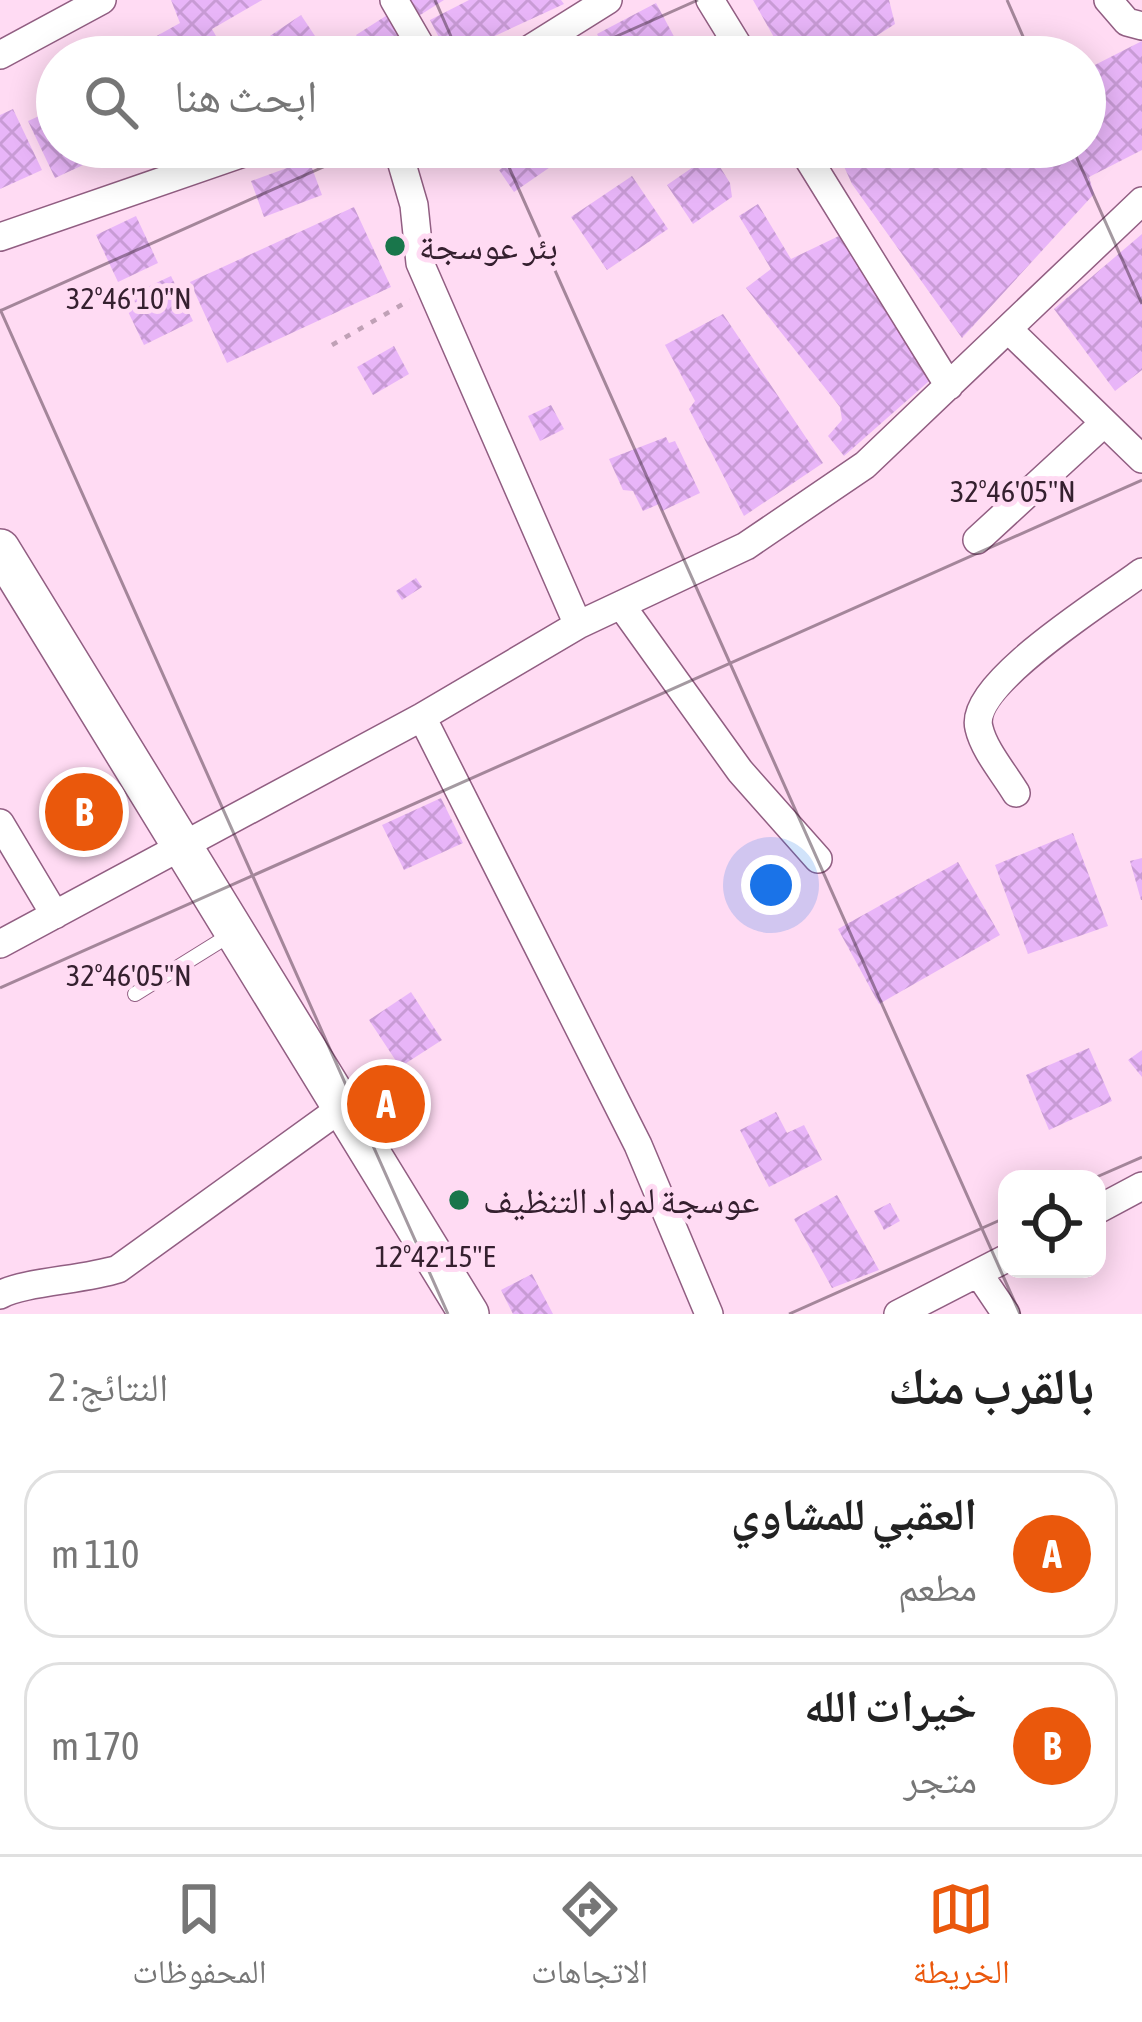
<!DOCTYPE html>
<html lang="ar">
<meta charset="utf-8">
<style>
body{margin:0;font-family:"Asap Condensed","Noto Naskh Arabic",sans-serif;background:#f6f6f6;color:#222;direction:rtl}
.controls{position:absolute;right:36px;bottom:36px;display:grid;overflow:hidden;border-radius:24px;box-shadow:0 6px 30px #0003}
.controls button{width:108px;height:108px;display:grid;place-items:center;padding:0;border:0;border-bottom:3px solid #e0e0e0;background:#fff;color:#222;font:60px sans-serif}
.you{position:absolute;left:771px;top:885px;width:42px;height:42px;margin:-30px;border:9px solid #fff;border-radius:50%;background:#1a73e8;box-shadow:0 0 0 18px #1a73e833}
.badge{display:grid;place-items:center;width:78px;height:78px;border-radius:50%;background:#ea580c;color:#fff;font-size:39px;font-weight:700}
.pin{position:absolute;translate:-50% -50%;border:6px solid #fff;box-shadow:0 3px 12px #0006}
.list{margin:0;padding:0;list-style:none}
h2{display:flex;justify-content:space-between;align-items:center;height:156px;margin:0;padding:0 48px;font-size:51px}
h2 small{font-size:39px;font-weight:400;color:#767676}
.list li{display:grid;grid-template-columns:78px 1fr auto;gap:36px;align-items:center;box-sizing:border-box;height:168px;margin:0 24px 24px;padding:0 24px;border:3px solid #e0e0e0;border-radius:36px}
.list b{display:block;font-size:45px;white-space:nowrap}
.list p{margin:0;font-size:39px;white-space:nowrap;color:#767676}
.list em{font-size:39px;font-style:normal;color:#767676}
.icon{flex:none;width:66px;height:66px;fill:none;stroke:currentColor;stroke-width:2;stroke-linecap:round;stroke-linejoin:round}
.map{position:relative;flex:none;width:1142px;height:1314px;overflow:hidden;direction:ltr}
.search{position:absolute;background:#fff;box-shadow:0 6px 30px #0003;left:36px;right:36px;top:36px;height:132px;display:flex;align-items:center;gap:30px;box-sizing:border-box;padding:0 42px;border-radius:66px;color:#767676;font-size:45px}
.sheet{height:540px;background:#fff}
nav{display:flex;justify-content:space-around;align-items:center;box-sizing:border-box;height:168px;border-top:3px solid #e0e0e0;background:#fff;font-size:33px;color:#767676}
nav a{display:grid;justify-items:center;gap:6px}
nav .on{color:#ea580c}
.map>svg:first-child{display:block}
.building{fill:url(#building-cross-hatch)}
.lines{fill:none;stroke-linecap:round;stroke-linejoin:round}
.lane-casing{stroke:#915e82;stroke-width:16}
.street-casing{stroke:#915e82;stroke-width:30}
.secondary-casing{stroke:#915e82;stroke-width:42}
.path{stroke:#c0a1b6;stroke-width:4.5;stroke-dasharray:6 9;stroke-linecap:butt}
.lane{stroke:#fff;stroke-width:14}
.street{stroke:#fff;stroke-width:27}
.secondary{stroke:#fff;stroke-width:39}
.ticks{fill:none;stroke:#35202f;stroke-width:3;stroke-opacity:0.45}
.poi-dot{fill:#19764b;stroke:#ffdbf3;stroke-width:4.5}
.labels{text-anchor:middle;dominant-baseline:central;stroke-width:10;stroke-linejoin:round;paint-order:stroke}
.poi-label{font-size:36px;fill:#35202f;stroke:#ffdbf3;text-anchor:start}
.ticks-label{font-size:30px;text-anchor:middle;fill:#35202f;stroke:#ffdbf3;stroke-width:10;stroke-linejoin:round;paint-order:stroke}
</style>
<div class="map">
<svg width="1142" height="1314" viewBox="0 0 1142 1314">
<defs>
<pattern id="building-cross-hatch" width="8" height="8" patternUnits="userSpaceOnUse" patternTransform="scale(3)"><rect width="8" height="8" fill="#e8b5f8"/><path d="M0 0l8 8M0 8l8-8" fill="none" stroke="#c89bd5"/></pattern>
</defs>
<rect width="100%" height="100%" fill="#ffdbf3"/>
<!-- building -->
<path class="building" d="M262,0L212,29L228,57H163L153,38L180,23L171,0Z
M407,0H444L417,17Z
M469,0H561L564,4L449,57L430,20Z
M753,0H889L895,24L853,51L841,44L849,57H785Z
M656,3L685,57H609L597,34Z
M389,14L417,57H371L356,35Z
M301,15L329,57H267L258,44Z
M1142,41V150L1089,177L1094,194L962,338L852,184L835,147H930L942,160L971,147H1085V70Z
M57,108V147H122L55,178L28,121Z
M13,109L42,170L0,189V115Z
M533,147H569L572,152L514,192L499,170Z
M712,154L730,183L732,197L693,224L667,185Z
M309,160L322,195L264,217L251,181Z
M632,176L668,229L607,270L571,217Z
M758,204L791,259L841,235L936,375L844,456L828,436L842,420L840,407L746,288L771,269L739,216Z
M354,207L391,287L227,363L190,282Z
M136,216L158,263L118,282L96,235Z
M1142,234V370L1115,391L1054,309Z
M171,276L193,321L144,345L122,299Z
M723,314L823,463L744,516L689,409L695,401L665,345Z
M394,346L409,374L373,395L357,367Z
M551,405L564,429L540,441L528,416Z
M666,437L669,443L675,441L700,493L662,511L659,504L643,511L633,491L623,490L609,459Z
M416,578L422,587L402,600L396,591Z
M441,798L463,843L404,870L382,825Z
M1073,833L1108,926L1028,954L995,865Z
M1142,858V900H1141L1130,861Z
M958,862L1000,935L879,1004L838,929Z
M411,992L442,1040L400,1067L369,1020Z
M1089,1048L1112,1101L1049,1130L1026,1075Z
M1142,1050V1077L1128,1060Z
M776,1112L787,1133L804,1125L822,1160L769,1187L740,1130Z
M837,1195L879,1270L832,1288L794,1219Z
M890,1203L900,1221L884,1230L874,1211Z
M532,1274L553,1314H513L501,1290Z"/>
<g class="lines">
<!-- lane casing -->
<g class="lane-casing">
<path id="lane" d="M135,994L233,933"/>
</g>
<!-- street casing -->
<g class="street-casing">
<path id="street" d="M394,0L427,57
M710,0L745,57
M1108,0L1127,22L1142,26
M0,55L102,0
M517,57L608,0
M397,147L414,205L420,263L578,625
M801,147L949,386
M0,237L261,147
M1010,331L1142,459
M977,540L1103,424
M621,605L740,771L818,859
M422,717L638,1145L709,1314
M1016,793C1004,773 984,750 979,728C967,684 1108,598 1142,572
M0,823L55,915
M0,944L422,717L578,625L746,546L865,465L1142,201
M1097,1210L1142,1186
M979,1274L1006,1314
M0,1295C22,1282 84,1280 118,1269L344,1106
M898,1314L1007,1258"/>
</g>
<!-- secondary casing -->
<g class="secondary-casing">
<path id="secondary" d="M0,549L469,1314"/>
</g>
<!-- path -->
<path class="path" d="M332,345L410,300"/>
<!-- lane -->
<use href="#lane" class="lane"/>
<!-- street -->
<use href="#street" class="street"/>
<!-- secondary -->
<use href="#secondary" class="secondary"/>
</g>
<!-- ticks -->
<path class="ticks" d="M435,0L460,57M1007,0L1032,57M570,57L698,0M500,147L1020,1314M1072,147L1142,304M0,309L448,1314M0,311L368,147M0,988L1142,480M1092,1179L1142,1157M789,1314L1007,1217"/>
<!-- markers -->
<g class="poi-dot">
<circle cx="395" cy="246" r="12"/>
<circle cx="459" cy="1200" r="12"/>
</g>
<g class="labels">
<!-- poi labels -->
<g class="poi-label">
<text x="419" y="246">بئر عوسجة</text>
<text x="483" y="1200">عوسجة لمواد التنظيف</text>
</g>
</g>
<g class="ticks-label">
<text x="129" y="309">32°46'10"N</text>
<text x="1013" y="502">32°46'05"N</text>
<text x="129" y="986">32°46'05"N</text>
<text x="435" y="1267">12°42'15"E</text>
</g>
</svg>
<div class="controls">
<button><svg class="icon" aria-label="locate" viewBox="0 0 24 24"><circle cx="12" cy="12" r="6"/><path d="M12 2v4M12 18v4M2 12h4M18 12h4"/></svg></button>
</div>
<div class="you"></div>
<div class="pin badge" style="left:386px;top:1104px">A</div>
<div class="pin badge" style="left:84px;top:812px">B</div>
<div class="search"><svg class="icon" aria-label="search" viewBox="0 0 24 24"><circle cx="10" cy="10" r="6"/><path d="M15 15l6 6"/></svg>ابحث هنا</div>
</div>
<section class="sheet">
<h2>بالقرب منك<small>النتائج: 2</small></h2>
<ul class="list">
<li><span class="badge">A</span><div><b>العقبي للمشاوي</b><p>مطعم</p></div><em>110 m</em></li>
<li><span class="badge">B</span><div><b>خيرات الله</b><p>متجر</p></div><em>170 m</em></li>
</ul>
</section>
<nav>
<a class="on"><svg class="icon" aria-label="map" viewBox="0 0 24 24"><path d="M3 6l6-2 6 2 6-2v14l-6 2-6-2-6 2zM9 4v14M15 6v14"/></svg>الخريطة</a>
<a><svg class="icon" aria-label="directions" viewBox="0 0 24 24"><path d="M12 3l9 9-9 9-9-9zM9 14v-3h6M13 9l2 2-2 2"/></svg>الاتجاهات</a>
<a><svg class="icon" aria-label="saved" viewBox="0 0 24 24"><path d="M7 4h10v16l-5-4-5 4z"/></svg>المحفوظات</a>
</nav>
